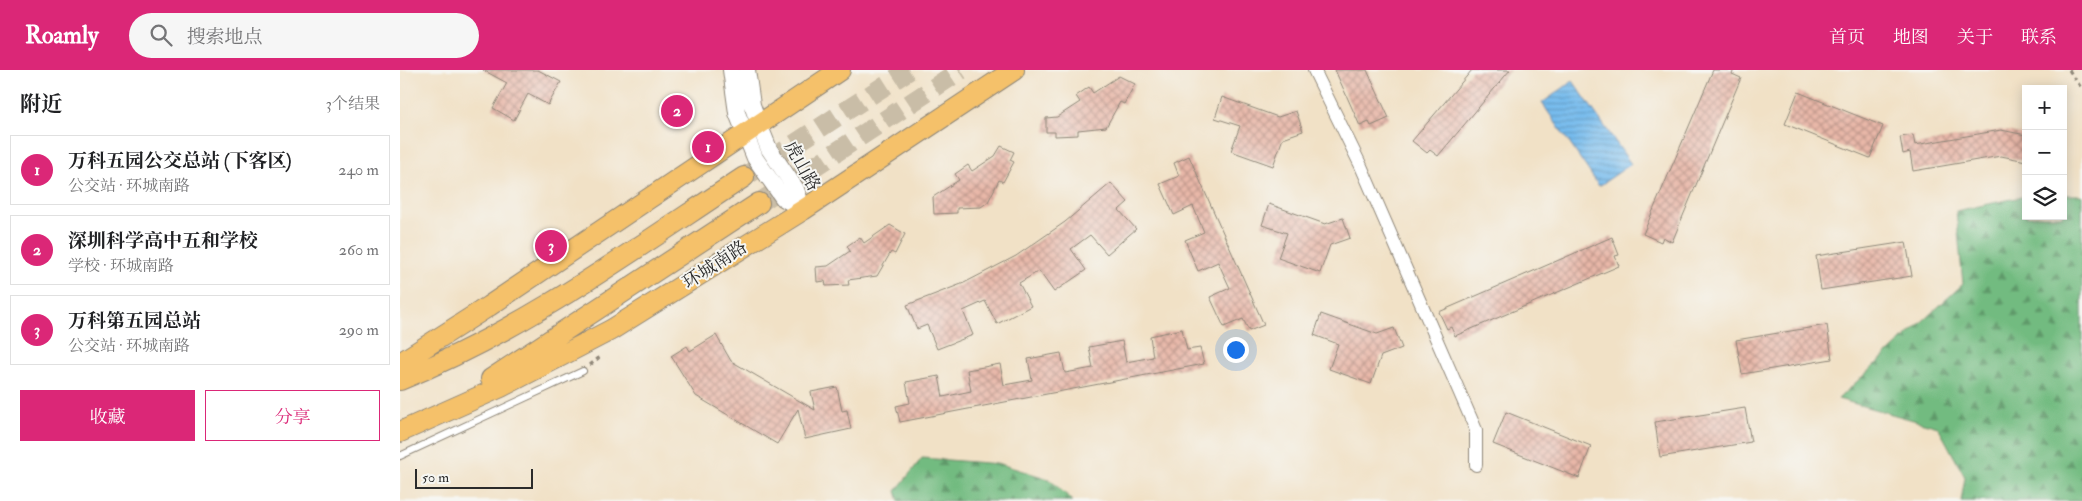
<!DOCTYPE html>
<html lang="zh">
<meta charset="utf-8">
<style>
body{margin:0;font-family:"IM FELL Double Pica","Noto Serif SC",serif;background:#f6f6f6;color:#202124}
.controls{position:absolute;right:15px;top:15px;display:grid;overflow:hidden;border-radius:0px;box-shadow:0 2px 12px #0003}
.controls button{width:45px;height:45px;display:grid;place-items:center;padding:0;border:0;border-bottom:1px solid #e0e0e0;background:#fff;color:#202124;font:25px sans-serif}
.scale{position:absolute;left:15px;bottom:12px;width:118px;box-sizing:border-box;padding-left:5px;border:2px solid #2b2b2b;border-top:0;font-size:14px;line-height:18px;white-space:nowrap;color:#2b2b2b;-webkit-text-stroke:4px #f6f6f2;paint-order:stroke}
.you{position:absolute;left:835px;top:279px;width:18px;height:18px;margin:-12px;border:4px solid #fff;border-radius:50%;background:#1a73e8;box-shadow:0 0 0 8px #1a73e833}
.badge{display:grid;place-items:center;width:32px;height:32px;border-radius:50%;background:#db2777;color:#fff;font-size:16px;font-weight:700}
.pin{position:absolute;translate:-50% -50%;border:2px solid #fff;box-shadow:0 1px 5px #0006}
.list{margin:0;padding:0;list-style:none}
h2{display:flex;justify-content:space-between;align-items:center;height:65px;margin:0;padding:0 20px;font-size:21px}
h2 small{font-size:16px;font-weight:400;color:#757577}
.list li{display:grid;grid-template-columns:32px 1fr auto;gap:15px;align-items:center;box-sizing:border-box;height:70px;margin:0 10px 10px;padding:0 10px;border:1px solid #e0e0e0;border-radius:0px}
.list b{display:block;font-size:19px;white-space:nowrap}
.list p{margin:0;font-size:16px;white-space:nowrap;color:#757577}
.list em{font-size:16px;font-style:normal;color:#757577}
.actions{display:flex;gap:10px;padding:15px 20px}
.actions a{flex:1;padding:11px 0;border:1px solid #db2777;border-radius:0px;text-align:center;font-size:18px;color:#db2777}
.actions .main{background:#db2777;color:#fff}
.icon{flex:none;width:28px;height:28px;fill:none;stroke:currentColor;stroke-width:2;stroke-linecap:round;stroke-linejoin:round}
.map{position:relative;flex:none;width:1682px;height:431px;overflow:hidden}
header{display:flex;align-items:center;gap:30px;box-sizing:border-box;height:70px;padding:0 25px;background:#db2777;color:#fff}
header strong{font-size:24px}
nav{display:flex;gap:28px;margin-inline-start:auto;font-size:18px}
.search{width:350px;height:45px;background:#f6f6f6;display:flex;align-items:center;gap:12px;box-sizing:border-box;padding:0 18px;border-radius:28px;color:#757577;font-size:19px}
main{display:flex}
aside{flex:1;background:#fff}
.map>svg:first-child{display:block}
.forest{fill:url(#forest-firs);stroke:#4e7356}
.water{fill:url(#water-rules);stroke:#50738c}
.building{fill:url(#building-cross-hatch)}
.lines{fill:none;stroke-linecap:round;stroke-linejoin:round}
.primary-tunnel{stroke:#c9bda7;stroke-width:20;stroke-dasharray:20 10;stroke-linecap:butt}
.service-casing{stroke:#8e8678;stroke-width:8}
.minor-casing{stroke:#8e8678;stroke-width:14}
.tertiary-casing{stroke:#8e8678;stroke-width:18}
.primary-casing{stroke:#8e8678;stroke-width:22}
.path{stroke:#8e8678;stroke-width:3;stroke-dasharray:4 4;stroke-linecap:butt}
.service{stroke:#fff;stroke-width:6}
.minor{stroke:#fff;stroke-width:12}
.tertiary{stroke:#fff;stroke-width:16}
.primary{stroke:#f5c16b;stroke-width:20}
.labels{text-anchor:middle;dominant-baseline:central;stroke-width:4;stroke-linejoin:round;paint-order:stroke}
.street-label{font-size:18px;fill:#2b2b2b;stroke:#f6f6f2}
</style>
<header>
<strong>Roamly</strong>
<div class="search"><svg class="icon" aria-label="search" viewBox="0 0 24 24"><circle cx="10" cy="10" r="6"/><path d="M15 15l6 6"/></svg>搜索地点</div>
<nav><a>首页</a><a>地图</a><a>关于</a><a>联系</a></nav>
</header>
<main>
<aside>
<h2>附近<small>3个结果</small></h2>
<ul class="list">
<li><span class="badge">1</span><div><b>万科五园公交总站 (下客区)</b><p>公交站 · 环城南路</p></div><em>240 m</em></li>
<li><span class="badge">2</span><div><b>深圳科学高中五和学校</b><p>学校 · 环城南路</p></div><em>260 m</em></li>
<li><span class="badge">3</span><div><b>万科第五园总站</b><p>公交站 · 环城南路</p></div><em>290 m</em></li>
</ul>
<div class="actions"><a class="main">收藏</a><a>分享</a></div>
</aside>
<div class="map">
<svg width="1682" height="431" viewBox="0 0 1682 431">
<defs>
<pattern id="forest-firs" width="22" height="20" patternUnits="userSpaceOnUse" patternTransform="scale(1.25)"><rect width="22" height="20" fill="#72bb80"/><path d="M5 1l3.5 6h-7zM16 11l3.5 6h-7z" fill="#5e9869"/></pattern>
<pattern id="water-rules" width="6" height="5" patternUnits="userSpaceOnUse" patternTransform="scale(1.25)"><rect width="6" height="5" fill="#76bbed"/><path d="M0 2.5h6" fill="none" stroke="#6198c0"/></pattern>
<pattern id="building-cross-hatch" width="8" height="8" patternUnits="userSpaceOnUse" patternTransform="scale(1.25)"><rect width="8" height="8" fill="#e8b7a8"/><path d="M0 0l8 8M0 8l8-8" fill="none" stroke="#bc9589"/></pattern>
</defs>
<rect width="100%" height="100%" fill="#f6f6f2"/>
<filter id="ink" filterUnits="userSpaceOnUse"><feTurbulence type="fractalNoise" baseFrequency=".02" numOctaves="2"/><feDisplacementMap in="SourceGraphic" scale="10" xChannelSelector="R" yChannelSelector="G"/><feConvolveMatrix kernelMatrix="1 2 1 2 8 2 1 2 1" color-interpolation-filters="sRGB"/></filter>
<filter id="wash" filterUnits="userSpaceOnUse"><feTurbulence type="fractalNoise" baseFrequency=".0096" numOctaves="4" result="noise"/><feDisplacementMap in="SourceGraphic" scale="20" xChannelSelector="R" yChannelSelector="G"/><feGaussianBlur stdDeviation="1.12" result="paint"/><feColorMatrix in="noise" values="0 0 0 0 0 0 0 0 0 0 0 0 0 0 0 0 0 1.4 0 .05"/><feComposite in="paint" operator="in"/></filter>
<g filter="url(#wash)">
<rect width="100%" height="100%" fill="#f1e1c6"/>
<!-- forest -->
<path class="forest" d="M1663,125H1682V431H1561L1565,407L1538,357L1438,329L1563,214L1556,141L1626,126V146H1663Z
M522,388L600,394L649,409L673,431H499L496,421Z"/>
<!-- water -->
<path class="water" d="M1173,11L1231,94L1199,116L1142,33Z"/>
<g id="blocks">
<!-- building -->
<path class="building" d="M83,0H138L161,12L148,35L128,24L114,50L93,38L107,13Z
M935,0H967L989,48L971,56L969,52L960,56Z
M1072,0H1110L1038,86L1030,80L1027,83L1012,71Z
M1313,0H1334L1332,4L1341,8L1272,172L1263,167L1261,172L1243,164Z
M719,6L735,14L724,34L720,32L706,57L678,60V65L655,66V62H646V48L657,47L680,32L676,26L689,17L693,23Z
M1398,22L1483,56L1470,88L1385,54Z
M822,27L878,47L896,41L903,61L883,68L873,96L831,81L840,56L815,48Z
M1601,60L1626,65V91L1601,86L1513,101L1510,82L1503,84L1500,67L1513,65L1515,75Z
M601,76L614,82L610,90L614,92L603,112L599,110L588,132L581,137L557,138V143L534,144L533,127L559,110L555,104L568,95L572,101L595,86Z
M789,86L864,255L849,261L843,249L824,257L810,227L830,218L818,192L798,201L785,170L804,162L793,136L774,145L760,114L779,106L774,93Z
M711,113L728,132L719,140L736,159L707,184L690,165L671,179L686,200L654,222L639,201L619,213L631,236L597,254L585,231L563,241L573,265L537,279L527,255L517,259L507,235L564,213L616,186L665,152Z
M869,134L925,154L943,148L950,168L930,175L920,203L878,188L887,163L862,155Z
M490,155L505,164L495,184L491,182L477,206L448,210L449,215L426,216L425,211L417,212L416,197L428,196L450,181L447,176L460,167L464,173Z
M1212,167L1219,185L1215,186L1219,196L1055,266L1051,257L1047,259L1039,242Z
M1506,172L1512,206L1421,220L1416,186Z
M921,244L977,264L994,258L1002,278L981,286L971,314L929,299L938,274L914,265Z
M1427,255L1432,289L1342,304L1336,270Z
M782,259L787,280L800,278L804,294L500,352L496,336L510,333L506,312L539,306L543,327L571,321L567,300L600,294L604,315L632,310L628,289L661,283L665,303L693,298L689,277L722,271L726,292L753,287L750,266Z
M316,265L331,291L415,340L411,322L437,317L442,341L447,340L451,359L405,369L398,339L377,374L296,326L271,286L287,276L290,281Z
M1345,338L1351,372L1260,387L1255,352Z
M1106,342L1191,376L1179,408L1093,374Z"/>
</g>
</g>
<g filter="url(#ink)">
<use href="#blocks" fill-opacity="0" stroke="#8e8678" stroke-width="1"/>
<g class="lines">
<!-- primary-tunnel -->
<path class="primary-tunnel" d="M344,107L509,0
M359,133L561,0"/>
<!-- service casing -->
<g class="service-casing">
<path id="service" d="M0,386L183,301"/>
</g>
<!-- minor casing -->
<g class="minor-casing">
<path id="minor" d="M914,0L961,96L1076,360V395"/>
</g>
<!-- tertiary casing -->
<g class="tertiary-casing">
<path id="tertiary" d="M331,0L337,43L355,88L383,128L403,140
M347,0L352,35L359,54L369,79L396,119L403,140"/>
</g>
<!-- primary casing -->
<g class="primary-casing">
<path id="primary" d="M0,293L89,236L440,0
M91,309L359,133
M0,310C124,260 233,180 344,107
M0,362L101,317L211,260L403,140L614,0"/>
</g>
<!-- path -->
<path class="path" d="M1669,0L1682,19
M190,295L201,286"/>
<!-- service -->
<use href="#service" class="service"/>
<!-- minor -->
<use href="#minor" class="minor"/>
<!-- tertiary -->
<use href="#tertiary" class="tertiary"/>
<!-- primary -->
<use href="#primary" class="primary"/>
</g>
</g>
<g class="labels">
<!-- street labels -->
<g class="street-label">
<text transform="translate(402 96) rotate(61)">虎山路</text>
<text transform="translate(315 195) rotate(-33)">环城南路</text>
</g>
</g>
</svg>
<div class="controls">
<button>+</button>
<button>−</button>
<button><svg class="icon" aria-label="layers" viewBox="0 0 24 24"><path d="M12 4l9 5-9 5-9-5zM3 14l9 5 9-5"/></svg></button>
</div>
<div class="scale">50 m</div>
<div class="you"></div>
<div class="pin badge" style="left:308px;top:77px">1</div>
<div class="pin badge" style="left:277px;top:41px">2</div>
<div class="pin badge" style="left:151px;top:176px">3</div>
</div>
</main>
